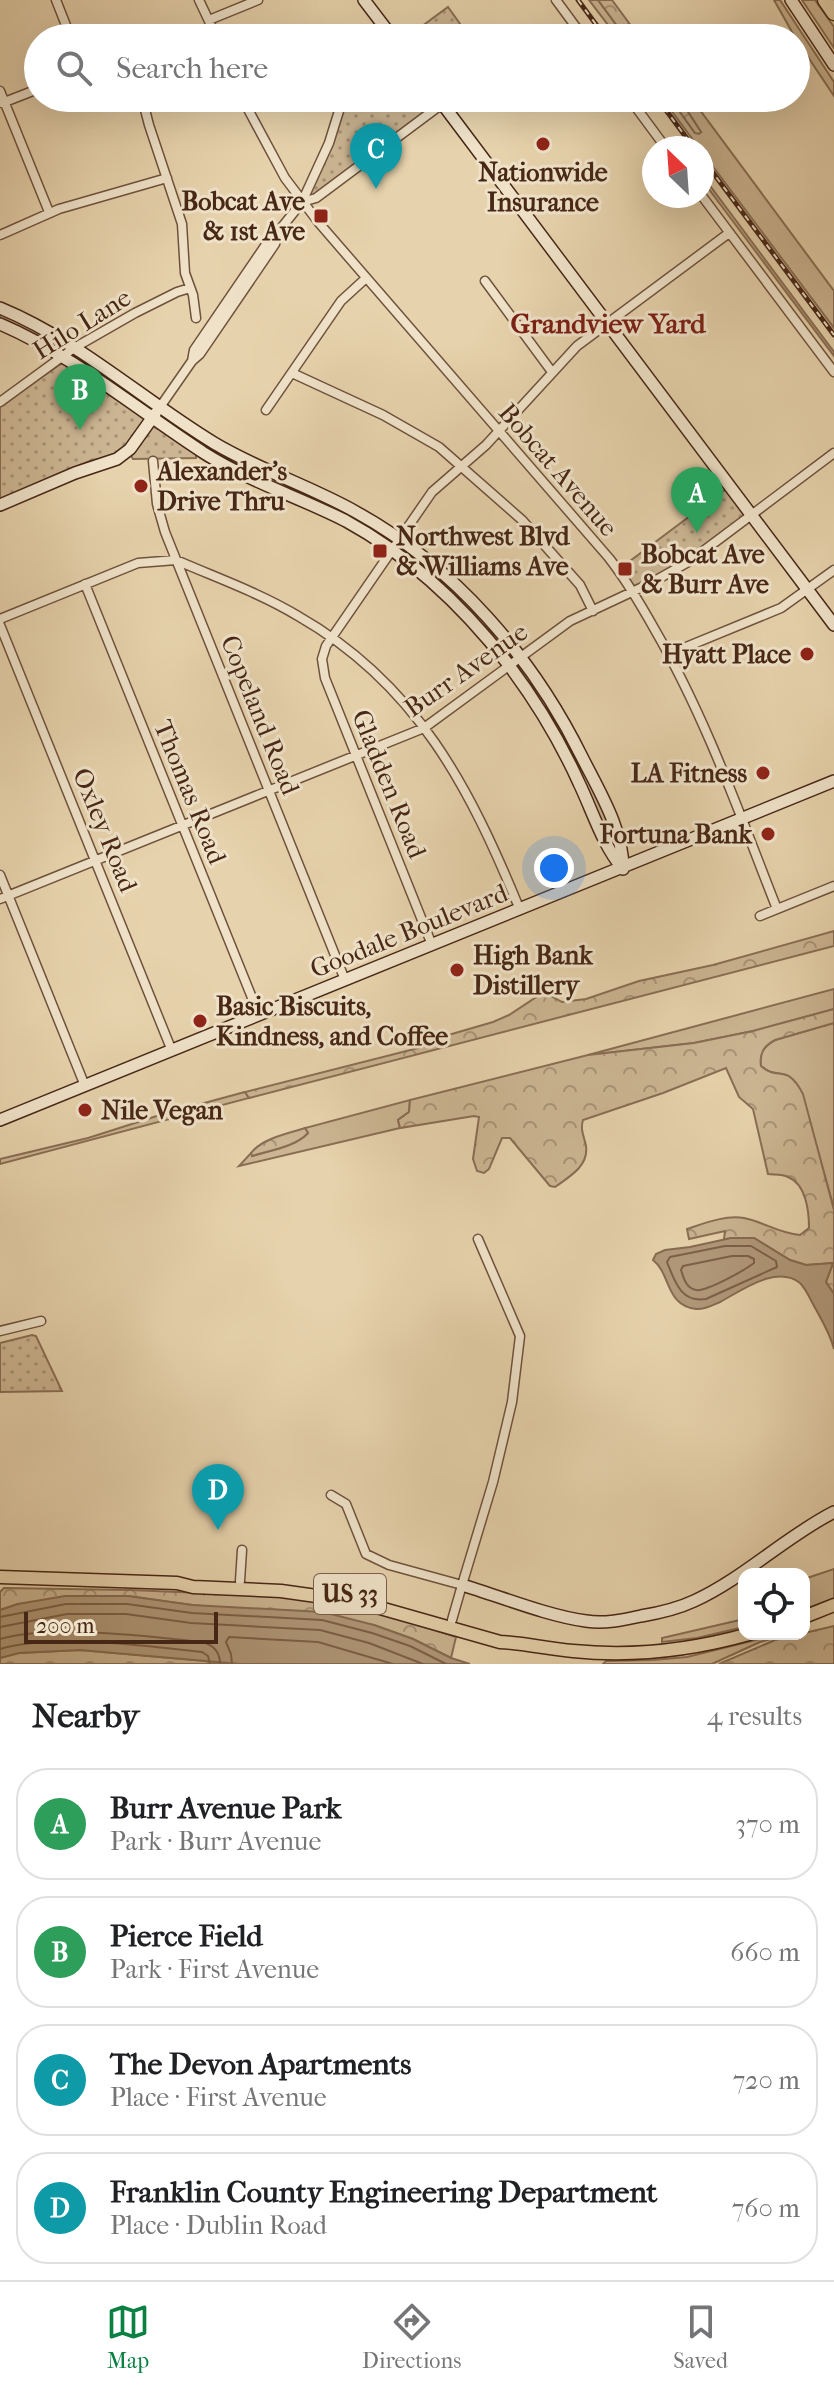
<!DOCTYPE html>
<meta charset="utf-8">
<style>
body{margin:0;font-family:"IM FELL French Canon",serif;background:#f6f6f6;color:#202124}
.controls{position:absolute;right:24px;bottom:24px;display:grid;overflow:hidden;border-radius:16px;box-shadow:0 8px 32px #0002}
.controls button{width:72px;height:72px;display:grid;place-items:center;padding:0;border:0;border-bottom:2px solid #e0e0e0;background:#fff;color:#202124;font:40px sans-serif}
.compass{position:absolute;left:642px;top:136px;width:72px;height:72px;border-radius:50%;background:#fff;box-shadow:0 8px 32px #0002;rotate:335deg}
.scale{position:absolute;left:24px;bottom:20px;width:194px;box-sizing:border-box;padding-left:8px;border:4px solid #472716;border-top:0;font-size:22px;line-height:28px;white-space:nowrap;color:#472716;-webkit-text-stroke:6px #efe2c9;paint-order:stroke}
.you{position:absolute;left:554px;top:868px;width:28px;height:28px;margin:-20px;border:6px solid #fff;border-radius:50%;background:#1a73e8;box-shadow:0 0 0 12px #1a73e833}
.badge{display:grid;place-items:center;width:52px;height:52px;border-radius:50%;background:#0b8043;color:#fff;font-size:26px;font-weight:700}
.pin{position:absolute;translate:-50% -66px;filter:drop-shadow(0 2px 4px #0008)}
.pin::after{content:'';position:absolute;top:42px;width:28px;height:24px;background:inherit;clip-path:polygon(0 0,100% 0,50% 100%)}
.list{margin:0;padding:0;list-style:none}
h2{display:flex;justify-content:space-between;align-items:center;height:104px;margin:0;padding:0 32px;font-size:34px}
h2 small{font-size:26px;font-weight:400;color:#757577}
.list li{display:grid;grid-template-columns:52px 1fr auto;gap:24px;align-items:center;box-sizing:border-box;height:112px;margin:0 16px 16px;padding:0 16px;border:2px solid #e0e0e0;border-radius:32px}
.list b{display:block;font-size:30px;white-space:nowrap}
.list p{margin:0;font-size:26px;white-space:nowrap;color:#757577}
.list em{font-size:26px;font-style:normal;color:#757577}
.icon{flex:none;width:44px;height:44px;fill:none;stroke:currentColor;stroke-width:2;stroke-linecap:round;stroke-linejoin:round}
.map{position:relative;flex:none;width:834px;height:1664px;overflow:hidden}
.search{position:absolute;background:#fff;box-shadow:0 8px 32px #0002;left:24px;right:24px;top:24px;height:88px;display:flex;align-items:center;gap:20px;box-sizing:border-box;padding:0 28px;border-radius:44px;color:#757577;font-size:30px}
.sheet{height:616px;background:#fff}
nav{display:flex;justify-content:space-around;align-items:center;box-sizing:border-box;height:112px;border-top:2px solid #e0e0e0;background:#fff;font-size:22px;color:#757577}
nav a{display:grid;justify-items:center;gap:4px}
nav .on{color:#0b8043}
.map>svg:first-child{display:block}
.grass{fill:#cbb592;stroke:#896e54;stroke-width:2}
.forest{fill:url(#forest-crowns);stroke:#896e54;stroke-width:2}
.park{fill:url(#park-dots);stroke:#896e54;stroke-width:2}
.water{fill:#b09879;stroke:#866b51;stroke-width:2}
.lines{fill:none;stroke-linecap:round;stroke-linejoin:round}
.shore{stroke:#7c6048;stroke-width:2}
.street-casing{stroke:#6f523c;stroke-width:11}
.secondary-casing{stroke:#472716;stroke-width:14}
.primary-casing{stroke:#472716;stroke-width:15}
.highway-casing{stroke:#472716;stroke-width:17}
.street{stroke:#efe2c9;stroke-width:8}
.secondary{stroke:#efe2c9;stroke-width:11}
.primary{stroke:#e6d2ac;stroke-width:12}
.highway{stroke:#e6d2ac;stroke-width:14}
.rail-casing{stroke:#472716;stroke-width:5}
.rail{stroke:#efe2c9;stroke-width:2;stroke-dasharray:6;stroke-linecap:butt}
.poi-dot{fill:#8f2418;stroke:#efe2c9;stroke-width:3}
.labels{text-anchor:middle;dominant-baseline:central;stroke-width:6;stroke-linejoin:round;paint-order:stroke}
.shield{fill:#efe2c9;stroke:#795f4c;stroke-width:2}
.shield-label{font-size:24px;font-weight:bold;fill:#472716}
.poi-label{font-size:26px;font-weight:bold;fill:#472716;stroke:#efe2c9;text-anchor:start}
.street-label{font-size:26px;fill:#472716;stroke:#efe2c9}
.neighbourhood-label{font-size:28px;font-weight:bold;fill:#7a1f14;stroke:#efe2c9}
</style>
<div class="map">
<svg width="834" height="1664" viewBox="0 0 834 1664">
<defs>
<pattern id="forest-crowns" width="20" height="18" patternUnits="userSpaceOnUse" patternTransform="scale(2)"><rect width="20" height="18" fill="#cbb592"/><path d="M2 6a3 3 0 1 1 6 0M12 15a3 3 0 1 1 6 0" fill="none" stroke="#a79376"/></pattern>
<pattern id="park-dots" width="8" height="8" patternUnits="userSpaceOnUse" patternTransform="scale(2)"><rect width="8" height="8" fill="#cbb592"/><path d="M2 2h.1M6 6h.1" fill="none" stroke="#a79376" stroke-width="1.8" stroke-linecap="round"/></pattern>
</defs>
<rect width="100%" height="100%" fill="#e6d2ac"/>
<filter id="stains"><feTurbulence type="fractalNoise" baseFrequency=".0025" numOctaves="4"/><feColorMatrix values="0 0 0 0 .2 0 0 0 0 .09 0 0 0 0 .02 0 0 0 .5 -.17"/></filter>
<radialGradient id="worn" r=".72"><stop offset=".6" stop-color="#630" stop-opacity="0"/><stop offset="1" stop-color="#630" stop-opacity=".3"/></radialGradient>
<!-- grass -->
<path class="grass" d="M589,0H598L626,38H618Z
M774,0H780L834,82V96L796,39Z
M802,0H815L834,27V48Z
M662,98H670L695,133L701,132L679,98H691L834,291V328L702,152V148H699Z
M702,175L834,352V356L702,180Z
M0,308L16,315L213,442L304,486L424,558L521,657L599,791L623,869L566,755L485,636L392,550L223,465L111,390L0,324Z
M834,989V1009L753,1031L694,1043L588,1055Z
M834,1023V1205H833L802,1094C786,1062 779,1082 761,1066C759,1053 764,1046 775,1040Z
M245,1092L249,1098L0,1164V1159L88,1138L160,1115Z
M410,1100L409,1112L398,1120L400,1128L239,1166L251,1153L253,1156C271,1150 295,1147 308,1133L305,1128Z
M834,1569V1600L804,1609V1579Z
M744,1619V1627L697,1638L662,1642V1638Z
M780,1634H789L760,1642L712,1664H603L606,1661L653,1660L687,1657Z"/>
<!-- forest -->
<path class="forest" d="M598,0H612L640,38H626Z
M670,98H679L701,132L699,134L695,133Z
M834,931V946L249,1098L245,1092L438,1043V1038L493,1022L509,1015L544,992L562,1002L586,999L639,981L713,965Z
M834,1009V1023L775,1040C764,1046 759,1053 761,1066C779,1082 786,1062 803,1094L834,1210V1294L826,1282L833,1263L806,1265L790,1260L754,1238L724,1239L725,1231L689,1239L687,1229C705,1223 725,1215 744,1218C764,1222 778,1233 800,1235L809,1228C809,1211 806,1184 788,1177C782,1174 774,1175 768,1174L753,1109L739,1097L726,1068L663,1093L583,1120C580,1130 584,1136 586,1146C589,1166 569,1177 555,1187L550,1186L510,1138H502L489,1169L484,1173L477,1171L473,1159L479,1117L474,1116L400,1128L398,1120L409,1112L410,1100L588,1055L694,1043L753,1031Z
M305,1128L308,1133C295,1147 271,1150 252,1156L251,1153C263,1138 287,1134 305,1128Z
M4,1588L130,1590L277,1596L365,1608L456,1637L451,1658L413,1639L374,1625L192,1605L128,1596L18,1604L0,1610V1592Z
M834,1626V1664H719L775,1640Z
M80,1650L240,1664H0V1658L18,1653Z"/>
<!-- park -->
<path class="park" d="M448,7L468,35L463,38H406Z
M343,98H449L316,198L302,202Z
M62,363L196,453V458L133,459L130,454L92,460L0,499V406Z
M730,486L751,515L712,545L633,592L618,570Z
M32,1335L36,1336L62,1391L0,1392V1343Z"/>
<!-- water -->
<path class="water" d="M731,1238H754L790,1260L806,1265L833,1263L826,1282L834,1294V1349C830,1333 821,1319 813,1304C809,1297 806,1289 800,1283C777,1264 741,1291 720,1302C713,1305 704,1310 696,1309C665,1305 671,1274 653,1260L656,1254L665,1250L690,1247Z
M65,1596H128L192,1605L323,1612L374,1625L413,1639L451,1658L470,1664H240L80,1650L19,1653L0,1658V1610L18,1604Z"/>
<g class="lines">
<!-- shore -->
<path class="shore" d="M751,1246L776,1261L777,1267L706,1299C681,1303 675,1282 667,1262L670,1257L725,1246Z
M732,1256H748L754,1259V1263C745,1270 706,1292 696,1290C686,1288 684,1279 681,1270L683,1266Z
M0,1617L66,1604H127L192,1613L322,1620L372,1633L410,1646L446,1664
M0,1627L67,1614H126L191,1623L320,1630L369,1643L423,1664
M0,1639C55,1624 144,1636 202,1642C214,1645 220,1652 220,1664
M0,1649C58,1633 142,1646 202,1652L208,1656L210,1664
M232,1664L231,1654L226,1642L229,1637L318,1642L393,1664"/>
<!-- street casing -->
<g class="street-casing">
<path id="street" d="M56,0L71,38
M199,0L217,38
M556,0L584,38
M209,20L258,0
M0,91L49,212
M142,98L149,125L182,224L185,273L193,295L196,318
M242,98L285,178L319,223L609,558C627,581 641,605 655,630C706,718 740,815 777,909
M629,98L666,148
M2,103L38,89
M702,196L834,372
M302,202L316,198L442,104
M0,235L59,209L167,178
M485,281L552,372
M192,361L194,350L269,240L278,232L302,202L329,143L343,98
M292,373L383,415L439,447L522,520L580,585L593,611
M0,402L74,348L135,313L177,292L190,288
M160,407L192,361L200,354L275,244L278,233
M266,410L341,301L365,279
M153,461L157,504L165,532L345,980
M85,584L259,1015
M0,619L138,563L176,560C217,578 260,593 298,616C417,684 470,788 520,910
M0,625L172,1051
M669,654L781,608L834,570
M0,875L85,1086
M0,899L424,728L570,621L651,583L690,561L834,453
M760,916L834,886
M432,945L325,678L322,659L326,646L432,492L486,445L577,346L729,233
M0,1331L41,1321
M331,1495L346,1504L366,1554L389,1565L462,1585L452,1620
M240,1581L242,1550
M462,1585L493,1482L512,1402L520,1336L478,1239"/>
</g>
<!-- secondary casing -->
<g class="secondary-casing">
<path id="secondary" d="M364,0L393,38
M791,0L834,65
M438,98L834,625
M0,308C78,340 143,400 214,443C259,470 310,486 356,512C454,566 532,656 582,757C599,791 623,829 623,869
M0,324C71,354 139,411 204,453C248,481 299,497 346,521C410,556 463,606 508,664C536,701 560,741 579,783C593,812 602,844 623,869
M0,505L75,473L117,459L130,449L155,414
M0,1120L834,781
M462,1585C499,1596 548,1616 586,1621C604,1624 623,1620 641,1616C659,1613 677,1609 694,1601C744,1578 785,1537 834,1512"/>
</g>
<!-- primary casing -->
<g class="primary-casing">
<path id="primary" d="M0,1577L177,1583L193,1587L281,1591L359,1602L500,1642C524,1643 548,1649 573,1651C632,1657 692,1650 749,1634
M804,1617L834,1605"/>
</g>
<!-- highway casing -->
<g class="highway-casing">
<path id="highway" d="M825,0L834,13"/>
</g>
<!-- street -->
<use href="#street" class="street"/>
<!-- secondary -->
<use href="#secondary" class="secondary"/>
<!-- primary -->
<use href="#primary" class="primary"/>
<!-- highway -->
<use href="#highway" class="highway"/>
<!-- rail casing -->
<g class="rail-casing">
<path id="rail" d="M578,0L606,38
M657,98L694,148
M702,158L834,335"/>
</g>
<!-- rail -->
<use href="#rail" class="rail"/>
</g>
<!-- markers -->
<g class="poi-dot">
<circle cx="543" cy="144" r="8"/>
<rect x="313" y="208" width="16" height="16" rx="4"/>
<circle cx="141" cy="486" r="8"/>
<rect x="372" y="543" width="16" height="16" rx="4"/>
<rect x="617" y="561" width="16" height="16" rx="4"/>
<circle cx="807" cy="654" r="8"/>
<circle cx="763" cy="773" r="8"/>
<circle cx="768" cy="834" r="8"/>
<circle cx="457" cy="970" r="8"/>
<circle cx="200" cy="1021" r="8"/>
<circle cx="85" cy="1110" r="8"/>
</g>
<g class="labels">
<!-- shield labels -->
<rect class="shield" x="314" y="1574" width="72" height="40" rx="6"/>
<g class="shield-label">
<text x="350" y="1594">US 33</text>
</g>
<!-- poi labels -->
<g class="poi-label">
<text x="543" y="172" text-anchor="middle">Nationwide<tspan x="543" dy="30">Insurance</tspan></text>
<text x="305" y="201" text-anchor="end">Bobcat Ave<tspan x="305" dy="30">&amp; 1st Ave</tspan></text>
<text x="157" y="471">Alexander's<tspan x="157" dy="30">Drive Thru</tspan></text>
<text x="396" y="536">Northwest Blvd<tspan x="396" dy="30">&amp; Williams Ave</tspan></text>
<text x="641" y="554">Bobcat Ave<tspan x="641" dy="30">&amp; Burr Ave</tspan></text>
<text x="791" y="654" text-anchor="end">Hyatt Place</text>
<text x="747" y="773" text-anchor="end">LA Fitness</text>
<text x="752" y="834" text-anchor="end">Fortuna Bank</text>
<text x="473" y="955">High Bank<tspan x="473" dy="30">Distillery</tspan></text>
<text x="216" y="1006">Basic Biscuits,<tspan x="216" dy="30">Kindness, and Coffee</tspan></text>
<text x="101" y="1110">Nile Vegan</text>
</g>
<!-- street labels -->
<g class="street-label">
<text transform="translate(82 324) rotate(-32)">Hilo Lane</text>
<text transform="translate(558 470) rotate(49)">Bobcat Avenue</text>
<text transform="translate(466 670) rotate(-35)">Burr Avenue</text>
<text transform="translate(260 715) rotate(68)">Copeland Road</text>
<text transform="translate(389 784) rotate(68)">Gladden Road</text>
<text transform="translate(190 792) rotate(68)">Thomas Road</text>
<text transform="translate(105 830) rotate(68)">Oxley Road</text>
<text transform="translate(409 931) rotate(-22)">Goodale Boulevard</text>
</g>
<!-- neighbourhood labels -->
<g class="neighbourhood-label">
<text x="608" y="323">Grandview Yard</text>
</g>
</g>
<rect width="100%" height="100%" filter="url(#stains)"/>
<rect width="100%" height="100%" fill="url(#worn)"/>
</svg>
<div class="controls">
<button><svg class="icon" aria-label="locate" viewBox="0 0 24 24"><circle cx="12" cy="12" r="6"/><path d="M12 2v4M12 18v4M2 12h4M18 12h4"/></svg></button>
</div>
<svg class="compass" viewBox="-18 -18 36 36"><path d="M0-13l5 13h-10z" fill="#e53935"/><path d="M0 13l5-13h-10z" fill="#757577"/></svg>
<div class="scale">200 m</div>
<div class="you"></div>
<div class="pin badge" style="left:697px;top:533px;background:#2e9e5b">A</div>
<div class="pin badge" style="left:80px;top:430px;background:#2e9e5b">B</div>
<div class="pin badge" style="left:376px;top:189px;background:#0f9aa8">C</div>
<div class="pin badge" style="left:218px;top:1530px;background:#0f9aa8">D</div>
<div class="search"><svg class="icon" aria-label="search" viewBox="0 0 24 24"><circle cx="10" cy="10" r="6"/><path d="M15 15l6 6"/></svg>Search here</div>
</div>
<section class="sheet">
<h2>Nearby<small>4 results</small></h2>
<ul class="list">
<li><span class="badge" style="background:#2e9e5b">A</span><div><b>Burr Avenue Park</b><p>Park · Burr Avenue</p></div><em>370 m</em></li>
<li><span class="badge" style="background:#2e9e5b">B</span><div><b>Pierce Field</b><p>Park · First Avenue</p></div><em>660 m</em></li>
<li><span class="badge" style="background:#0f9aa8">C</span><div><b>The Devon Apartments</b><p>Place · First Avenue</p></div><em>720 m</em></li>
<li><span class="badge" style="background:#0f9aa8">D</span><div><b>Franklin County Engineering Department</b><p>Place · Dublin Road</p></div><em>760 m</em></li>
</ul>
</section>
<nav>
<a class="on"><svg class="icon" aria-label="map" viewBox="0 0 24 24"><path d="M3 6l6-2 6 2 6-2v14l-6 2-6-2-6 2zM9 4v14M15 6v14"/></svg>Map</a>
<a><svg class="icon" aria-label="directions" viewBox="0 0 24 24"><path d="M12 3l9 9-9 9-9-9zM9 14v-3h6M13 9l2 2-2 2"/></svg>Directions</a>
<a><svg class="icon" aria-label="saved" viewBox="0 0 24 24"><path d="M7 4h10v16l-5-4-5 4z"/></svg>Saved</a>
</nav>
